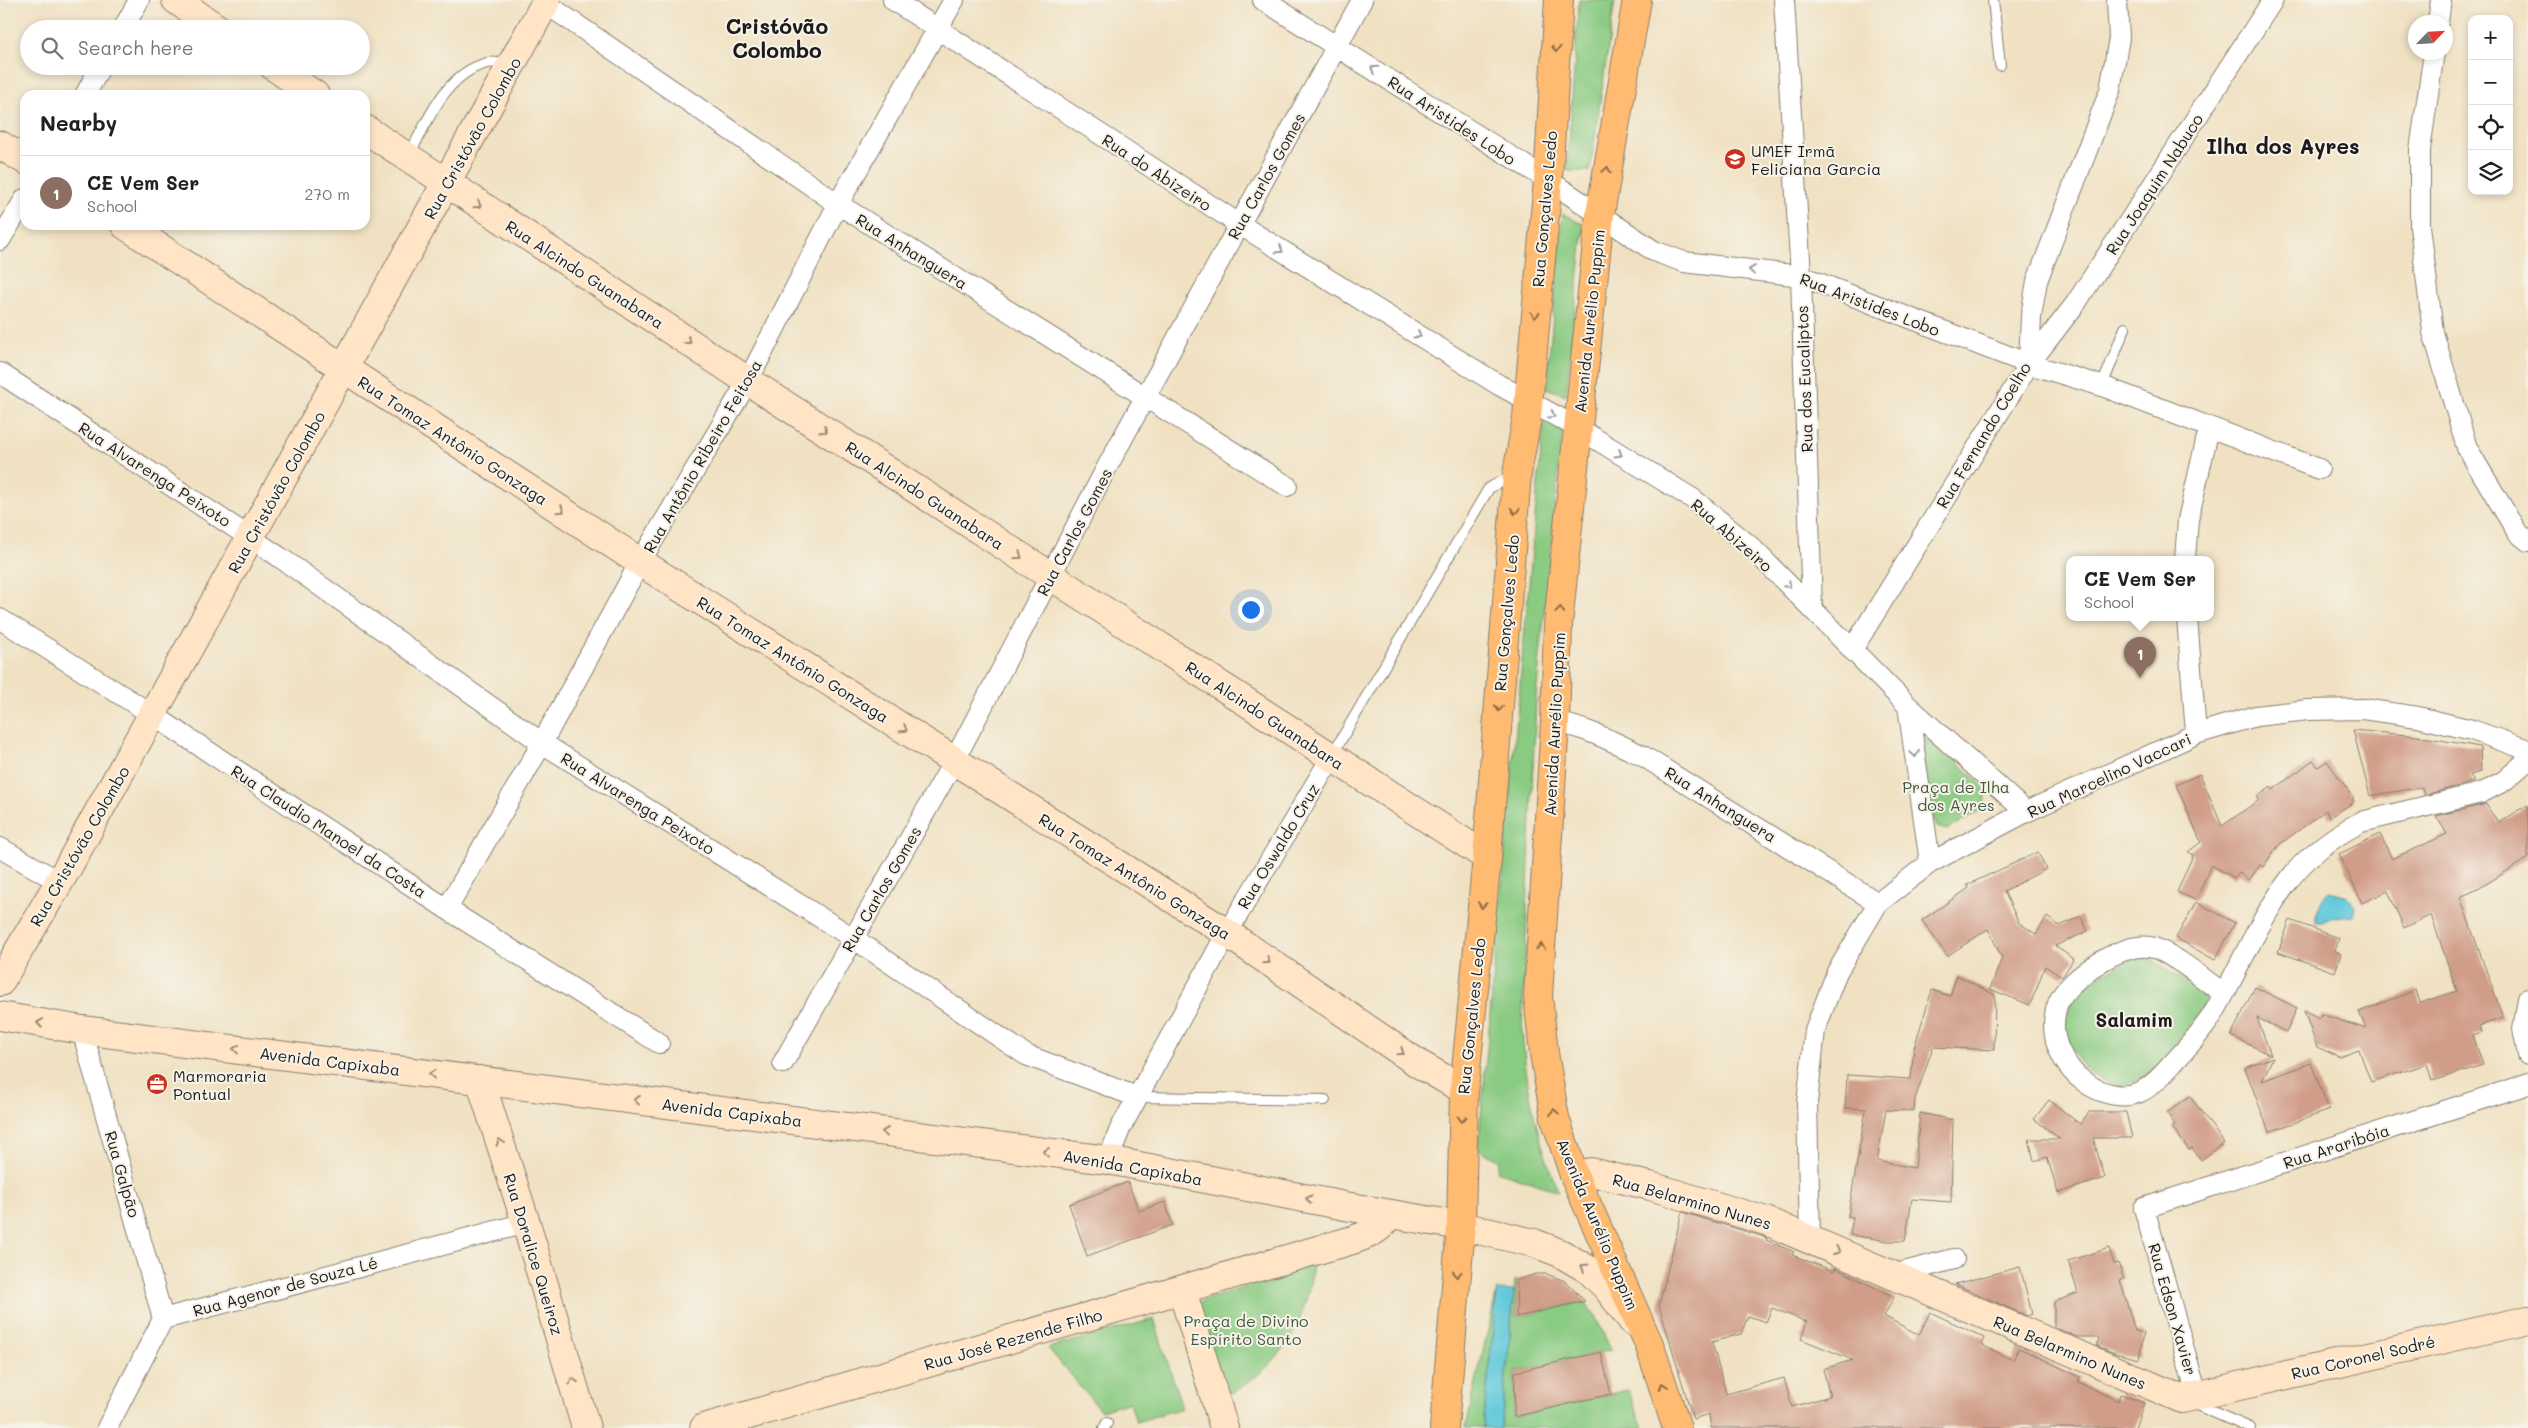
<!DOCTYPE html>
<meta charset="utf-8">
<style>
body{margin:0;font-family:Mali,sans-serif;background:#f2f2f2;color:#202124}
.controls{position:absolute;right:15px;top:15px;display:grid;overflow:hidden;border-radius:10px;box-shadow:0 2px 8px #0003}
.controls button{width:45px;height:45px;display:grid;place-items:center;padding:0;border:0;border-bottom:1px solid #e0e0e0;background:#fff;color:#202124;font:25px sans-serif}
.compass{position:absolute;left:2408px;top:15px;width:45px;height:45px;border-radius:50%;background:#fff;box-shadow:0 2px 8px #0003;rotate:65deg}
.you{position:absolute;left:1250px;top:609px;width:18px;height:18px;margin:-12px;border:4px solid #fff;border-radius:50%;background:#1a73e8;box-shadow:0 0 0 8px #1a73e833}
.badge{display:grid;place-items:center;width:32px;height:32px;border-radius:50%;background:#c8321e;color:#fff;font-size:16px;font-weight:700}
.pin{position:absolute;translate:-50% -41px;filter:drop-shadow(0 1px 2px #0008)}
.pin::after{content:'';position:absolute;top:26px;width:18px;height:15px;background:inherit;clip-path:polygon(0 0,100% 0,50% 100%)}
.popup{position:absolute;left:2066px;top:556px;width:148px;height:65px;box-sizing:border-box;display:grid;place-content:center;border-radius:10px;background:#fff;filter:drop-shadow(0 1px 4px #0005);font-size:16px;white-space:nowrap;color:#757577}
.popup b{font-size:19px;color:#202124}
.popup::after{content:'';position:absolute;left:50%;top:100%;margin-left:-10px;border:10px solid transparent;border-top-color:#fff}
.list{margin:0;padding:0;list-style:none}
h2{display:flex;justify-content:space-between;align-items:center;height:65px;margin:0;padding:0 20px;font-size:21px}
h2 small{font-size:16px;font-weight:400;color:#757577}
.list li{display:grid;grid-template-columns:32px 1fr auto;gap:15px;align-items:center;box-sizing:border-box;height:75px;padding:0 20px;border-top:1px solid #e0e0e0}
.list b{display:block;font-size:19px;white-space:nowrap}
.list p{margin:0;font-size:16px;white-space:nowrap;color:#757577}
.list em{font-size:16px;font-style:normal;color:#757577}
.icon{flex:none;width:28px;height:28px;fill:none;stroke:currentColor;stroke-width:2;stroke-linecap:round;stroke-linejoin:round}
.map{position:relative;flex:none;width:2528px;height:1428px;overflow:hidden}
.search{position:absolute;background:#fff;box-shadow:0 2px 8px #0003;left:20px;top:20px;width:350px;height:55px;display:flex;align-items:center;gap:12px;box-sizing:border-box;padding:0 18px;border-radius:28px;color:#757577;font-size:19px}
.panel{position:absolute;background:#fff;box-shadow:0 2px 8px #0003;left:20px;top:90px;width:350px;height:140px;border-radius:15px}
.map>svg:first-child{display:block}
.green{fill:#8acb82;stroke:#53744f}
.water{fill:#5fc8da;stroke:#3e727b}
.building{fill:#d09d88;fill-rule:evenodd}
.lines{fill:none;stroke-linecap:round;stroke-linejoin:round}
.lane-casing{stroke:#867e6f;stroke-width:12}
.street-casing{stroke:#867e6f;stroke-width:22}
.secondary-casing{stroke:#867e6f;stroke-width:30}
.primary-casing{stroke:#867e6f;stroke-width:30}
.lane{stroke:#fff;stroke-width:10}
.street{stroke:#fff;stroke-width:20}
.secondary{stroke:#ffe4c6;stroke-width:28}
.primary{stroke:#ffbb71;stroke-width:28}
.oneway{stroke:#8e6c46}
.oneway2{stroke:#999}
.oneway3{stroke:#998a7a}
.labels{text-anchor:middle;dominant-baseline:central;stroke-width:4;stroke-linejoin:round;paint-order:stroke}
.street-label{font-size:16px;fill:#1c1c1c;stroke:#f7f3e8}
.poi-label{font-size:16px;fill:#1c1c1c;stroke:#f7f3e8;text-anchor:start}
.park-label{font-size:16px;fill:#425940;stroke:#f7f3e8}
.quarter-label{font-size:19px;font-weight:bold;fill:#1c1c1c;stroke:#f7f3e8}
.district-label{font-size:21px;font-weight:bold;fill:#1c1c1c;stroke:#f7f3e8}
</style>
<div class="map">
<svg width="2528" height="1428" viewBox="0 0 2528 1428">
<rect width="100%" height="100%" fill="#f7f3e8"/>
<filter id="ink" filterUnits="userSpaceOnUse"><feTurbulence type="fractalNoise" baseFrequency=".02" numOctaves="2"/><feDisplacementMap in="SourceGraphic" scale="10" xChannelSelector="R" yChannelSelector="G"/><feConvolveMatrix kernelMatrix="1 2 1 2 8 2 1 2 1" color-interpolation-filters="sRGB"/></filter>
<filter id="wash" filterUnits="userSpaceOnUse"><feTurbulence type="fractalNoise" baseFrequency=".0096" numOctaves="4" result="noise"/><feDisplacementMap in="SourceGraphic" scale="20" xChannelSelector="R" yChannelSelector="G"/><feGaussianBlur stdDeviation="1.12" result="paint"/><feColorMatrix in="noise" values="0 0 0 0 0 0 0 0 0 0 0 0 0 0 0 0 0 1.4 0 .05"/><feComposite in="paint" operator="in"/></filter>
<g filter="url(#wash)">
<rect width="100%" height="100%" fill="#f0e1c2"/>
<!-- green -->
<path class="green" d="M1579,0H1615L1590,171H1567Z
M1563,214L1584,225L1566,395L1546,388Z
M1544,418L1563,425L1536,697L1522,1031C1527,1092 1536,1134 1558,1191L1497,1171L1499,1161L1478,1149Z
M1917,724L1982,785C1986,794 1986,801 1981,810L1947,830L1937,827L1932,816Z
M2138,958L2153,960L2202,992L2206,998L2205,1004C2191,1025 2157,1073 2134,1082C2098,1095 2059,1049 2066,1016C2072,988 2113,965 2138,958Z
M1313,1265C1304,1330 1282,1366 1224,1397L1196,1303Z
M1517,1280L1516,1317L1585,1301L1595,1316L1611,1350L1515,1372L1514,1417L1628,1390L1643,1428H1501L1515,1281Z
M1497,1290L1483,1428H1466L1470,1409Z
M1154,1319L1182,1408L1136,1422L1130,1402L1101,1411L1048,1348Z"/>
<!-- water -->
<path class="water" d="M2329,891L2347,896L2356,907L2354,915L2333,917L2322,922H2316C2314,915 2324,895 2329,891Z
M1497,1290L1514,1291L1501,1428H1483Z"/>
<g id="blocks">
<!-- building -->
<path class="building" d="M2353,730L2417,736L2480,747L2481,772L2470,775L2474,782L2424,795L2422,787L2370,796Z
M2313,760L2318,767L2327,761L2354,798L2352,799L2354,802L2329,818L2326,810L2279,845L2263,867L2260,865L2249,880L2239,873L2235,878L2211,865L2196,900L2177,892L2193,855L2188,852L2201,842L2176,785L2200,774L2222,826L2259,800L2257,797L2271,787L2273,790Z
M2486,804L2498,823L2528,805V858L2478,889L2460,897L2503,1018L2479,1026L2482,1032L2473,1035L2483,1065L2432,1081L2427,1064L2371,1082L2359,1050L2339,1057L2317,1047L2304,1011L2319,1019L2321,1014L2366,1029L2359,1012L2416,990L2420,1003L2457,991L2431,915L2404,928L2388,891L2362,903L2339,854L2380,834L2392,859L2447,834L2436,816Z
M2038,852L2046,869L2004,891L2019,923L2036,934L2047,917L2060,926L2081,916L2088,931L2055,946L2074,959L2062,977L2045,966L2030,1005L1990,989L2002,958L1988,929L1947,956L1922,920L1969,888L1967,885Z
M2196,902L2235,923L2215,960L2176,938Z
M2290,920L2339,938L2335,951L2341,954L2335,972L2278,952Z
M1957,975L1995,995L1994,1050L1933,1047L1915,1099L1914,1111L1886,1110L1877,1161L1915,1168L1920,1113L1953,1120L1951,1202L1912,1199L1905,1241H1888L1850,1235L1853,1217L1848,1216L1866,1109L1845,1108L1847,1075L1911,1079L1914,1048L1932,990L1950,996Z
M2255,987L2297,1008L2286,1032L2257,1018L2271,1055L2231,1036Z
M2273,1057L2262,1081L2311,1063L2329,1110L2269,1132L2245,1068Z
M2190,1096L2224,1143L2201,1160L2192,1148L2189,1150L2172,1127L2175,1125L2167,1113Z
M2049,1100L2080,1124L2089,1112H2126L2132,1138H2093L2105,1178L2058,1193L2047,1157L2034,1161L2029,1139H2060L2034,1119Z
M1128,1182L1139,1211L1165,1202L1173,1225L1087,1256L1069,1204Z
M1682,1212L1761,1236L1767,1238L1766,1240L1794,1252L1792,1255L1834,1271L1835,1268L1876,1288L1894,1297L1884,1316L1919,1335L1930,1312L1985,1338L1982,1345L2013,1360L2019,1348L2080,1377L2078,1382L2118,1401L2120,1394L2144,1403L2135,1428H1711L1709,1414L1693,1419L1659,1305ZM1772,1308L1807,1322L1801,1339L1853,1360L1823,1369L1830,1396L1792,1407L1784,1378L1726,1394L1712,1342L1741,1334L1748,1316L1766,1322Z
M2109,1248L2114,1264L2118,1263L2124,1279L2120,1280L2135,1331L2144,1333L2139,1359L2115,1353L2097,1346L2099,1337H2077L2054,1327V1302L2078,1293L2068,1261Z
M2020,1267L2032,1314L2027,1316L1955,1284Z
M1536,1274H1546L1565,1281L1585,1301L1516,1317L1517,1280Z
M1601,1352L1611,1394L1514,1417L1515,1372Z"/>
</g>
</g>
<g filter="url(#ink)">
<use href="#blocks" fill-opacity="0" stroke="#867e6f" stroke-width="1"/>
<g class="lines">
<!-- lane casing -->
<g class="lane-casing">
<path id="lane" d="M1993,0L2000,65
M408,157C427,123 444,74 487,63C494,61 503,64 510,65
M2102,386L2125,328
M1332,755L1489,488L1515,475
M1137,1097L1325,1100
M2192,1403L2250,1428
M1104,1428L1107,1423"/>
</g>
<!-- street casing -->
<g class="street-casing">
<path id="street" d="M893,0L1239,224L1499,385L1578,428L1693,499L1751,547L1908,706L2026,812
M1263,0L1548,180L1654,251L1684,262L1801,276L2029,364L2102,386L2319,469
M1784,0L1801,276L1812,608
M545,3L838,204L1287,486
M2438,22L2441,0
M123,29L139,0
M2434,52L2420,150V226L2433,332L2467,448L2517,532L2528,541
M85,95L101,66
M0,240L25,199
M2029,364L2031,316L2037,281L2110,90L2119,38L2117,0
M0,373L278,556L542,743L853,938L1026,1055L1137,1097
M2185,559L2188,520L2209,428
M2187,617L2196,734
M0,619L153,715L447,909L659,1043
M1852,650L2029,364L2076,303L2273,0
M1908,706L1930,863
M1555,722C1587,728 1614,742 1643,756L1878,903
M0,848L60,882
M447,909L542,743L640,562L748,381L838,204L954,0
M2223,993C2203,979 2179,958 2157,949C2128,937 2076,974 2061,997C2056,1006 2054,1016 2054,1026C2054,1047 2067,1069 2083,1081C2099,1093 2121,1100 2140,1092C2153,1086 2164,1073 2174,1062C2189,1046 2205,1028 2216,1009C2239,968 2258,923 2286,884C2305,857 2332,837 2361,822L2481,793L2504,781L2528,760
M2528,999L2523,1029L2528,1055
M82,1030L163,1319
M783,1063L954,761L1107,467L1362,0
M1108,1160L1120,1129L1227,933L1331,758
M1810,1239L1807,1103L1815,1030L1837,972L1878,903L1930,863L2026,812L2196,734L2256,716L2308,710L2363,709L2418,717L2472,730L2528,750
M1889,1276L1954,1259
M2197,1395L2144,1208L2528,1084
M107,1428L163,1319L526,1223"/>
</g>
<!-- secondary casing -->
<g class="secondary-casing">
<path id="secondary" d="M176,0L218,29
M273,66L315,95
M365,129L748,381L1487,857
M0,145L25,160
M125,225L640,562L1227,933L1419,1064L1464,1090
M0,982L68,867L547,0
M0,1016L82,1030L1108,1160L1345,1206L1461,1226L1534,1243L1560,1253L1589,1270L1607,1288L1633,1322
M480,1080L526,1223L586,1428
M1574,1175L1591,1172L1650,1186L1766,1221L2182,1399L2528,1320
M1182,1290L1224,1428
M704,1428L1321,1249C1344,1242 1379,1237 1390,1214"/>
</g>
<!-- primary casing -->
<g class="primary-casing">
<path id="primary" d="M1637,0L1600,214L1565,556L1558,625L1555,722L1538,996L1544,1053L1555,1118L1574,1175L1649,1344L1677,1428
M1444,1428L1461,1226L1464,1090L1487,857L1517,474L1527,417L1548,180L1559,0"/>
</g>
<!-- lane -->
<use href="#lane" class="lane"/>
<!-- street -->
<use href="#street" class="street"/>
<!-- secondary -->
<use href="#secondary" class="secondary"/>
<!-- primary -->
<use href="#primary" class="primary"/>
</g>
<!-- one-way arrows -->
<defs><path id="oneway-chevron" d="M-2-3.5L2.5 0L-2 3.5" fill="none" stroke-width="1.6" stroke-linecap="round" stroke-linejoin="round" transform="scale(1.25)"/></defs>
<g class="oneway">
<use href="#oneway-chevron" transform="translate(1556 49) rotate(94)"/>
<use href="#oneway-chevron" transform="translate(1607 170) rotate(-80)"/>
<use href="#oneway-chevron" transform="translate(1535 315) rotate(95)"/>
<use href="#oneway-chevron" transform="translate(1515 511) rotate(95)"/>
<use href="#oneway-chevron" transform="translate(1560 610) rotate(-85)"/>
<use href="#oneway-chevron" transform="translate(1499 708) rotate(95)"/>
<use href="#oneway-chevron" transform="translate(1482 905) rotate(96)"/>
<use href="#oneway-chevron" transform="translate(1541 947) rotate(-86)"/>
<use href="#oneway-chevron" transform="translate(1554 1112) rotate(-101)"/>
<use href="#oneway-chevron" transform="translate(1462 1119) rotate(93)"/>
<use href="#oneway-chevron" transform="translate(1457 1274) rotate(95)"/>
<use href="#oneway-chevron" transform="translate(1663 1386) rotate(-109)"/>
</g>
<g class="oneway2">
<use href="#oneway-chevron" transform="translate(1374 69) rotate(-147)"/>
<use href="#oneway-chevron" transform="translate(1280 250) rotate(32)"/>
<use href="#oneway-chevron" transform="translate(1752 270) rotate(-173)"/>
<use href="#oneway-chevron" transform="translate(1418 335) rotate(32)"/>
<use href="#oneway-chevron" transform="translate(1552 415) rotate(27)"/>
<use href="#oneway-chevron" transform="translate(1619 454) rotate(31)"/>
<use href="#oneway-chevron" transform="translate(1788 585) rotate(45)"/>
<use href="#oneway-chevron" transform="translate(1915 754) rotate(82)"/>
</g>
<g class="oneway3">
<use href="#oneway-chevron" transform="translate(478 205) rotate(33)"/>
<use href="#oneway-chevron" transform="translate(688 341) rotate(33)"/>
<use href="#oneway-chevron" transform="translate(824 430) rotate(33)"/>
<use href="#oneway-chevron" transform="translate(561 510) rotate(33)"/>
<use href="#oneway-chevron" transform="translate(1019 556) rotate(33)"/>
<use href="#oneway-chevron" transform="translate(904 729) rotate(32)"/>
<use href="#oneway-chevron" transform="translate(1267 961) rotate(34)"/>
<use href="#oneway-chevron" transform="translate(40 1023) rotate(-171)"/>
<use href="#oneway-chevron" transform="translate(236 1049) rotate(-173)"/>
<use href="#oneway-chevron" transform="translate(1401 1052) rotate(34)"/>
<use href="#oneway-chevron" transform="translate(432 1074) rotate(-173)"/>
<use href="#oneway-chevron" transform="translate(637 1100) rotate(-173)"/>
<use href="#oneway-chevron" transform="translate(885 1132) rotate(-173)"/>
<use href="#oneway-chevron" transform="translate(500 1142) rotate(-108)"/>
<use href="#oneway-chevron" transform="translate(1046 1152) rotate(-173)"/>
<use href="#oneway-chevron" transform="translate(1309 1199) rotate(-169)"/>
<use href="#oneway-chevron" transform="translate(1837 1251) rotate(23)"/>
<use href="#oneway-chevron" transform="translate(1584 1267) rotate(-148)"/>
<use href="#oneway-chevron" transform="translate(573 1381) rotate(-106)"/>
</g>
</g>
<!-- icons -->
<defs>
<g id="school-disc" transform="scale(1.125)"><circle r="9.5" fill="#c8321e" stroke="#f7f3e8"/><path d="M0-5L7-2L0 1L-7-2ZM-4 1L0 2.5L4 1V4Q0 6-4 4Z" fill="#fff"/></g>
<g id="office-disc" transform="scale(1.125)"><circle r="9.5" fill="#c8321e" stroke="#f7f3e8"/><path d="M-6-3h4V-5.5h4V-3h4V5H-6ZM-1-4.5V-3h2v-1.5ZM-6 0V1H6V0Z" fill="#fff"/></g>
</defs>
<g fill-rule="evenodd">
<use href="#school-disc" x="1735" y="159"/>
<use href="#office-disc" x="157" y="1084"/>
</g>
<g class="labels">
<!-- street labels -->
<g class="street-label">
<text transform="translate(1452 120) rotate(33)">Rua Aristides Lobo</text>
<text transform="translate(472 138) rotate(-61)">Rua Cristóvão Colombo</text>
<text transform="translate(1157 172) rotate(33)">Rua do Abizeiro</text>
<text transform="translate(1266 176) rotate(-61)">Rua Carlos Gomes</text>
<text transform="translate(2154 184) rotate(-57)">Rua Joaquim Nabuco</text>
<text transform="translate(1544 209) rotate(-85)">Rua Gonçalves Ledo</text>
<text transform="translate(912 251) rotate(32)">Rua Anhanguera</text>
<text transform="translate(585 274) rotate(33)">Rua Alcindo Guanabara</text>
<text transform="translate(1870 304) rotate(21)">Rua Aristides Lobo</text>
<text transform="translate(1589 321) rotate(-84)">Avenida Aurélio Puppim</text>
<text transform="translate(1804 379) rotate(-92)">Rua dos Eucaliptos</text>
<text transform="translate(1983 435) rotate(-59)">Rua Fernando Coelho</text>
<text transform="translate(453 440) rotate(33)">Rua Tomaz Antônio Gonzaga</text>
<text transform="translate(702 456) rotate(-60)">Rua Antônio Ribeiro Feitosa</text>
<text transform="translate(155 474) rotate(33)">Rua Alvarenga Peixoto</text>
<text transform="translate(276 492) rotate(-61)">Rua Cristóvão Colombo</text>
<text transform="translate(925 495) rotate(33)">Rua Alcindo Guanabara</text>
<text transform="translate(1074 532) rotate(-62)">Rua Carlos Gomes</text>
<text transform="translate(1732 535) rotate(41)">Rua Abizeiro</text>
<text transform="translate(1506 613) rotate(-85)">Rua Gonçalves Ledo</text>
<text transform="translate(793 659) rotate(32)">Rua Tomaz Antônio Gonzaga</text>
<text transform="translate(1265 715) rotate(33)">Rua Alcindo Guanabara</text>
<text transform="translate(1554 724) rotate(-87)">Avenida Aurélio Puppim</text>
<text transform="translate(2109 775) rotate(-25)">Rua Marcelino Vaccari</text>
<text transform="translate(638 803) rotate(32)">Rua Alvarenga Peixoto</text>
<text transform="translate(1721 804) rotate(32)">Rua Anhanguera</text>
<text transform="translate(329 831) rotate(33)">Rua Claudio Manoel da Costa</text>
<text transform="translate(79 846) rotate(-60)">Rua Cristóvão Colombo</text>
<text transform="translate(1278 846) rotate(-59)">Rua Oswaldo Cruz</text>
<text transform="translate(1135 876) rotate(32)">Rua Tomaz Antônio Gonzaga</text>
<text transform="translate(881 889) rotate(-60)">Rua Carlos Gomes</text>
<text transform="translate(1471 1016) rotate(-84)">Rua Gonçalves Ledo</text>
<text transform="translate(330 1061) rotate(7)">Avenida Capixaba</text>
<text transform="translate(732 1112) rotate(7)">Avenida Capixaba</text>
<text transform="translate(2336 1146) rotate(-18)">Rua Araribóia</text>
<text transform="translate(1133 1167) rotate(10)">Avenida Capixaba</text>
<text transform="translate(123 1174) rotate(74)">Rua Galpão</text>
<text transform="translate(1692 1201) rotate(16)">Rua Belarmino Nunes</text>
<text transform="translate(1598 1224) rotate(67)">Avenida Aurélio Puppim</text>
<text transform="translate(534 1254) rotate(73)">Rua Doralice Queiroz</text>
<text transform="translate(285 1286) rotate(-15)">Rua Agenor de Souza Lé</text>
<text transform="translate(2173 1309) rotate(74)">Rua Edson Xavier</text>
<text transform="translate(1013 1339) rotate(-16)">Rua José Rezende Filho</text>
<text transform="translate(2070 1352) rotate(23)">Rua Belarmino Nunes</text>
<text transform="translate(2363 1357) rotate(-13)">Rua Coronel Sodré</text>
</g>
<!-- poi labels -->
<g class="poi-label">
<text x="1751" y="150">UMEF Irmã<tspan x="1751" dy="18">Feliciana Garcia</tspan></text>
<text x="173" y="1075">Marmoraria<tspan x="173" dy="18">Pontual</tspan></text>
</g>
<!-- park labels -->
<g class="park-label">
<text x="1956" y="786">Praça de Ilha<tspan x="1956" dy="18">dos Ayres</tspan></text>
<text x="1246" y="1320">Praça de Divino<tspan x="1246" dy="18">Espírito Santo</tspan></text>
</g>
<!-- quarter labels -->
<g class="quarter-label">
<text x="2134" y="1019">Salamim</text>
</g>
<!-- district labels -->
<g class="district-label">
<text x="777" y="25">Cristóvão<tspan x="777" dy="24">Colombo</tspan></text>
<text x="2283" y="145">Ilha dos Ayres</text>
</g>
</g>
</svg>
<div class="controls">
<button>+</button>
<button>−</button>
<button><svg class="icon" aria-label="locate" viewBox="0 0 24 24"><circle cx="12" cy="12" r="6"/><path d="M12 2v4M12 18v4M2 12h4M18 12h4"/></svg></button>
<button><svg class="icon" aria-label="layers" viewBox="0 0 24 24"><path d="M12 4l9 5-9 5-9-5zM3 14l9 5 9-5"/></svg></button>
</div>
<svg class="compass" viewBox="-18 -18 36 36"><path d="M0-13l5 13h-10z" fill="#e53935"/><path d="M0 13l5-13h-10z" fill="#757577"/></svg>
<div class="you"></div>
<div class="pin badge" style="left:2140px;top:678px;background:#8d6e63">1</div>
<div class="popup"><b>CE Vem Ser</b>School</div>
<div class="search"><svg class="icon" aria-label="search" viewBox="0 0 24 24"><circle cx="10" cy="10" r="6"/><path d="M15 15l6 6"/></svg>Search here</div>
<section class="panel">
<h2>Nearby<small></small></h2>
<ul class="list">
<li><span class="badge" style="background:#8d6e63">1</span><div><b>CE Vem Ser</b><p>School</p></div><em>270 m</em></li>
</ul>
</section>
</div>
